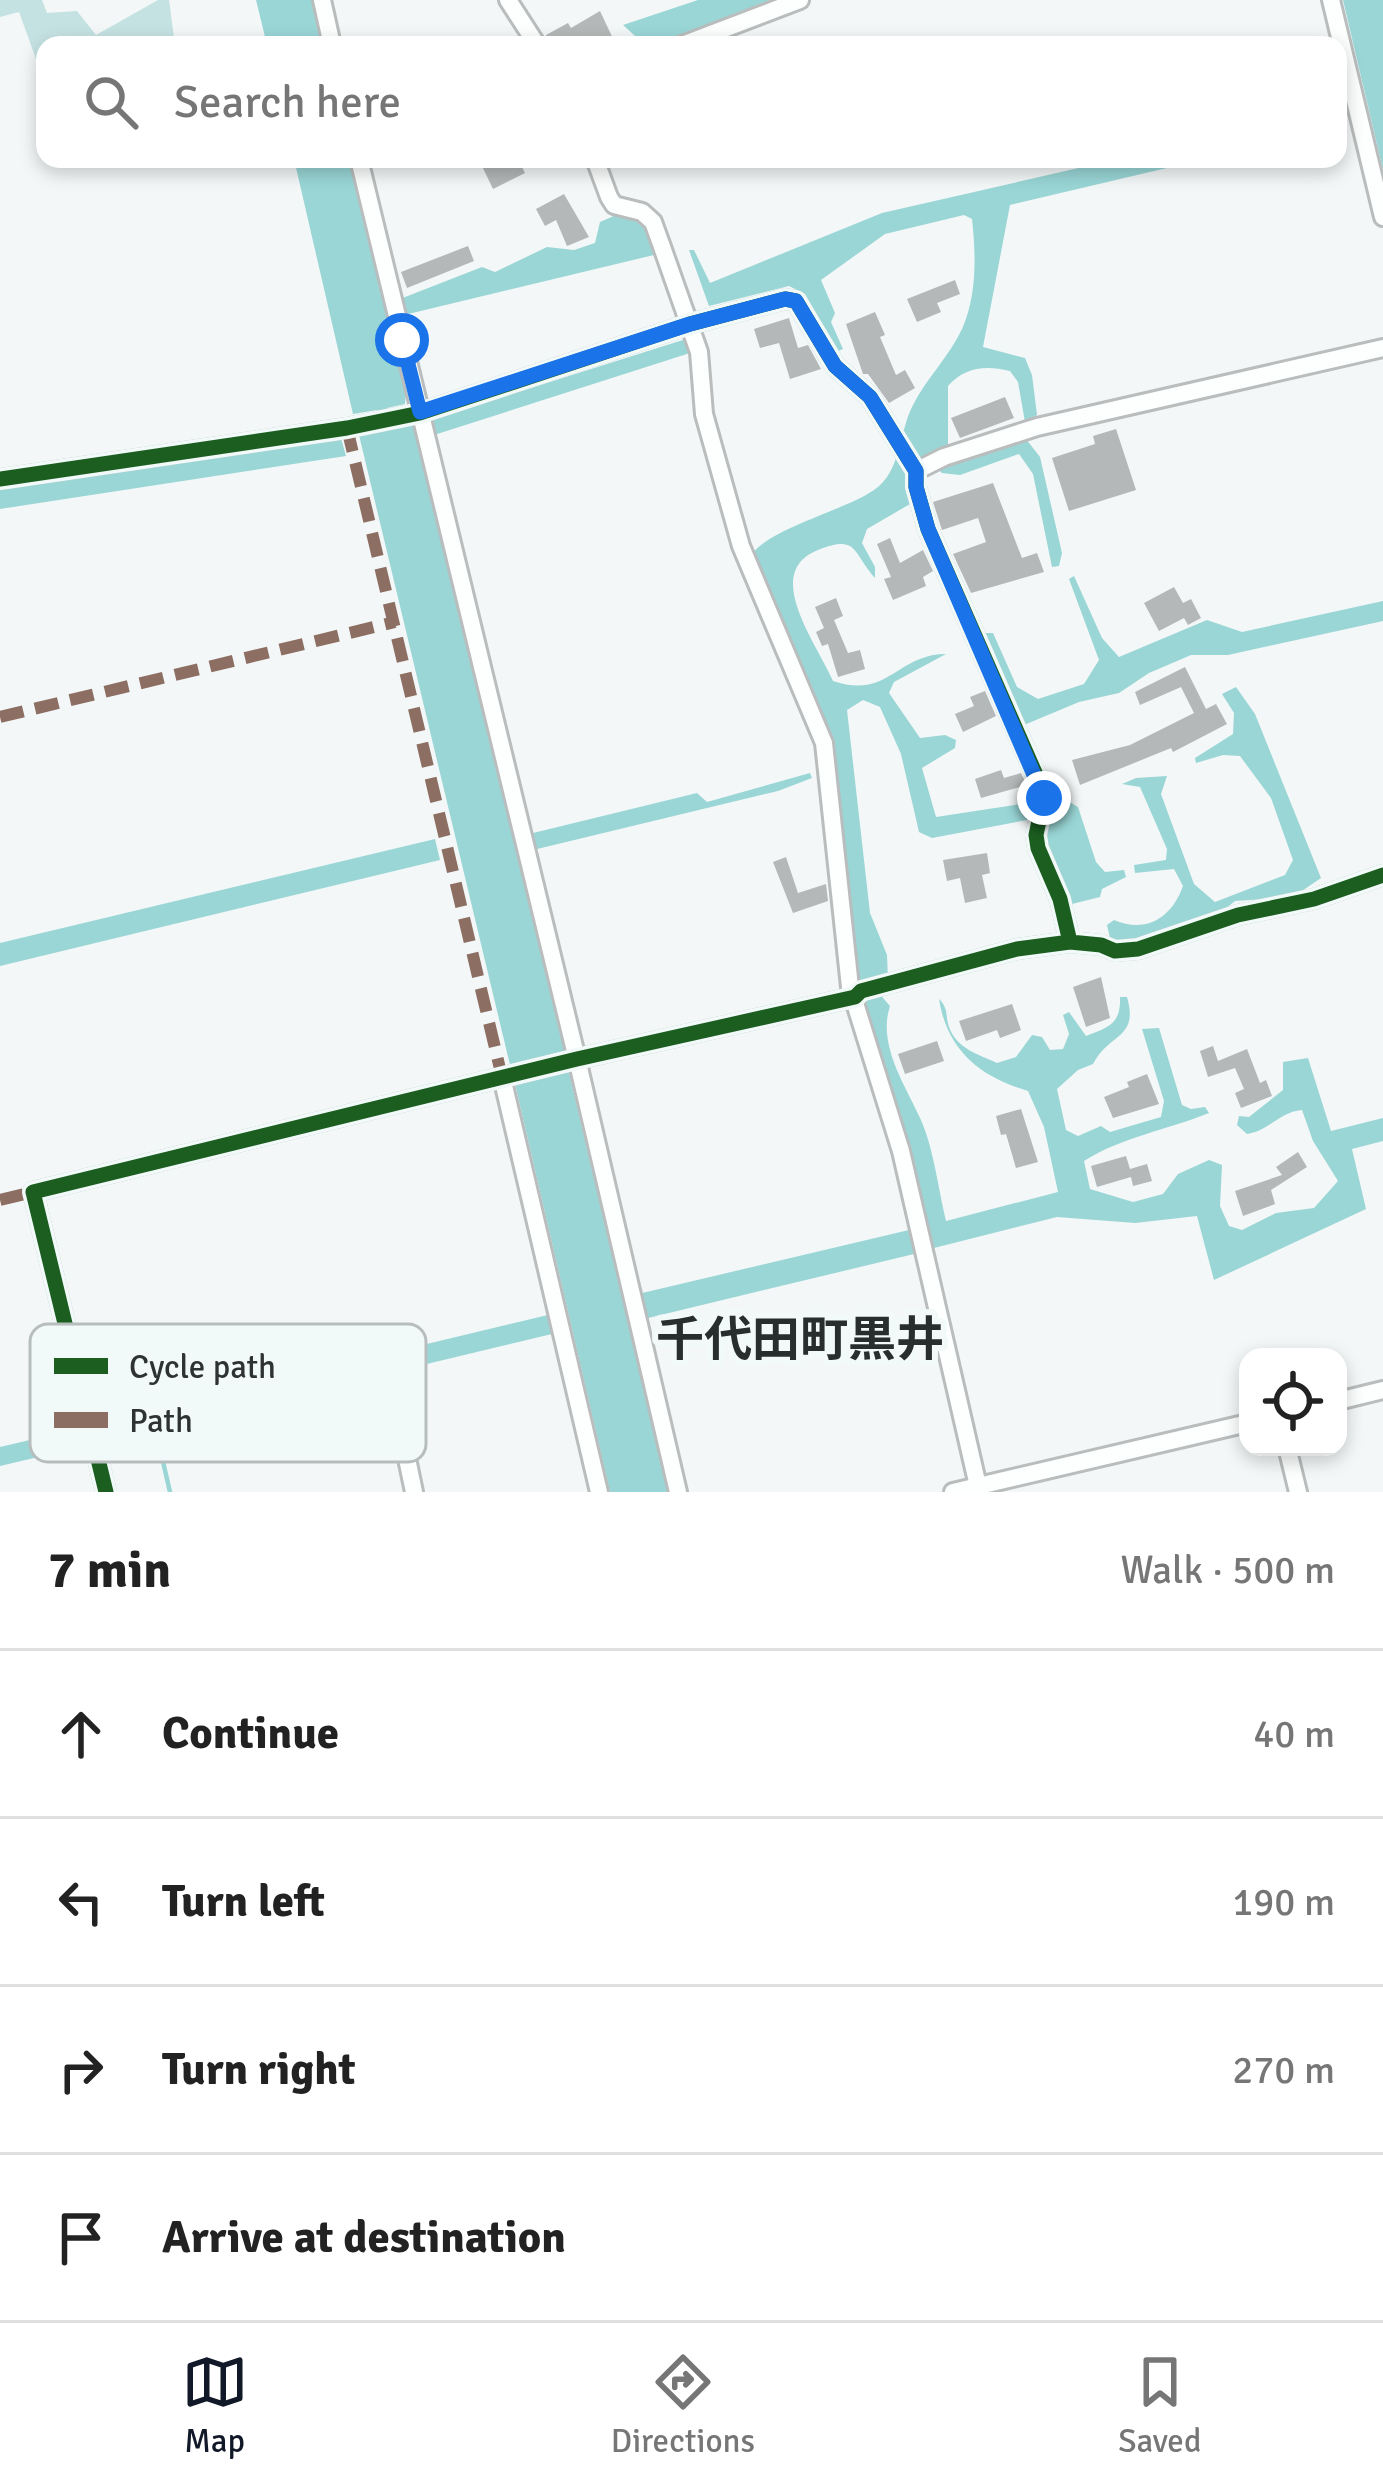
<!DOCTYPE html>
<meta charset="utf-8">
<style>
body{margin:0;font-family:Signika,"Noto Sans JP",sans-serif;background:#f6f6f6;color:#222}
.controls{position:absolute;right:36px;bottom:36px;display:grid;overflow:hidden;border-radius:24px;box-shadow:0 6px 18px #0003}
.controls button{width:108px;height:108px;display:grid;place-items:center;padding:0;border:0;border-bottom:3px solid #e0e0e0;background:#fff;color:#222;font:60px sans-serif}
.stop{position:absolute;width:36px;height:36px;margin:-27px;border:9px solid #1a73e8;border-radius:50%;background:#fff}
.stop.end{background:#1a73e8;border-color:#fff;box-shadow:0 3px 12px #0008}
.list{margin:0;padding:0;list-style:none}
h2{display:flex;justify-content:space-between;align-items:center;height:156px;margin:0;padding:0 48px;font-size:51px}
h2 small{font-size:39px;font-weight:400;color:#767676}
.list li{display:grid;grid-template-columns:78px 1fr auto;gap:36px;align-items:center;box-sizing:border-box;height:168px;padding:0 48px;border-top:3px solid #e0e0e0}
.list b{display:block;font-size:45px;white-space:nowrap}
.list em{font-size:39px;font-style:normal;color:#767676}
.icon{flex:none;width:66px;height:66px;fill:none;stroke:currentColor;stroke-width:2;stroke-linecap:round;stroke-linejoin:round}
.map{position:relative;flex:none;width:1383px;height:1492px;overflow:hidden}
.search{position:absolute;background:#fff;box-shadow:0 6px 18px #0003;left:36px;right:36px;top:36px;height:132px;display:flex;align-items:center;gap:30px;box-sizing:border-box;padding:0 42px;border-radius:24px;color:#767676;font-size:45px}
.sheet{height:828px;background:#fff}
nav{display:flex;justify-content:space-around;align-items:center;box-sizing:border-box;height:168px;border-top:3px solid #e0e0e0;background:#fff;font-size:33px;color:#767676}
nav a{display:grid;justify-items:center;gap:6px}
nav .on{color:#111827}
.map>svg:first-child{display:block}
.green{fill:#c5e2e2}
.water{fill:#9ad6d6}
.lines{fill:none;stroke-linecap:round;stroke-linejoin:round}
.stream{stroke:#9ad6d6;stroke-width:4.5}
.building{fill:#b5b8b8}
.minor-casing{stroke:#babdbd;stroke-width:22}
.minor{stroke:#fdfefe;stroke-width:16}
.quiet{stroke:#8d6e63;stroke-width:12;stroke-dasharray:24 12;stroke-linecap:butt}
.cycleway-casing{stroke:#f1f9f9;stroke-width:22}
.cycleway{stroke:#1b5e20;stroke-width:15}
.route{stroke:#1a73e8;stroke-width:15}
.labels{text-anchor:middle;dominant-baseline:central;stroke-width:12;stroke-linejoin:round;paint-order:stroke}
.quarter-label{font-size:48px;font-weight:bold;fill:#282e2e;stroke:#f1f9f9}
.key{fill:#f1f9f9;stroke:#b7bdbd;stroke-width:3}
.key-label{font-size:33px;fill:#2f3232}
</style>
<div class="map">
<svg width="1383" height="1492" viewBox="0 0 1383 1492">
<rect width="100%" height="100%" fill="#f3f7f7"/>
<!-- green -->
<path class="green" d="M0,0H42L47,13L77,11L96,35L158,0H169L175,45H45V84L19,12L0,17Z"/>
<!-- water -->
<path class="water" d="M256,0H312L323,45H267Z
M698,0H770L655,45H645L623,25Z
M1343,0H1383V170Z
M294,159H350L406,390L405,404L387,408L392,427L414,424L565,1052L542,1059L547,1077L569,1072L668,1492H610L515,1084L538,1079L535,1060L510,1065L359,435L383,429L377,410L353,414Z
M1118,159H1205L1010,205L983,347L1025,358L1032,375L1037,415L1025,422L1018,382L1010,371C985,365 965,367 948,386V446L912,462L907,473L910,504L867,529L862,543L875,567V578C852,552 858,534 818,550C762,572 815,641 833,681C888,700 897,654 946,654L894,682L889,693L920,738L945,735L956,740L955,748L922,768L936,817L1021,804L1028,810L1027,820L932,838L919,832L901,754L880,707L863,700L847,710L870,913L887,955L888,980L877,991L890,1006C877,1045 906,1086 921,1120C934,1150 938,1188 946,1221L1058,1192L1044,1127L1028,1091C980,1077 947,1050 939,999C949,1009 945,1015 949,1027C957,1049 978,1054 997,1063L1016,1057L1032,1035L1042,1037L1050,1050L1063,1049L1069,1034L1063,1015L1069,1012L1086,1036C1109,1027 1121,1024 1120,997H1127C1139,1039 1110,1032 1093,1064L1078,1070L1057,1089L1066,1130L1078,1136L1101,1126L1110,1132L1161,1117L1164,1101L1142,1029L1159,1028L1182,1105L1191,1109L1205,1107L1209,1113C1167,1130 1122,1137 1084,1161L1090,1189L1133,1202L1163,1194L1178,1174L1209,1160L1222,1165L1220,1206L1229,1226L1242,1230L1276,1213L1314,1208L1338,1181L1313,1141L1302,1110C1279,1112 1269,1131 1247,1134L1237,1125L1239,1116L1249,1117L1283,1090V1062L1308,1058L1331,1131L1383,1118V1141L1352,1149L1366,1209L1214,1280L1197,1216L1135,1223L1057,1217L930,1249L862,1001L841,812L825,726L752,554C771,528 843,511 874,490C901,472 899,433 912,407C925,380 949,357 962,329C977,296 976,255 972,219L964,215L885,234L821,280L835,313L831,322L843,349L838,351L805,294L789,286L709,306L689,250H694L710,283L882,213Z
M616,215C644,219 650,228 658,254L404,315L400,299L482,267L495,272L547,247L574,250L595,243L600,222Z
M686,339L690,353L434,435L430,420Z
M341,438L346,456L0,509V490Z
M1026,439L1040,457L1062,553L1059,566L1052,567L1033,474L1019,454L960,475L942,473L936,467Z
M1074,576L1102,638L1119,657L1207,620L1242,632L1383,601V621L1228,655H1191L1149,673L1119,693L1079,702L1024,725L983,633H993L1017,687L1038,699L1084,684L1099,660L1069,579Z
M1236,687L1255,714L1321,878L1293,897L1235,901L1220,913L1120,944L1110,938L1107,925L1114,920C1147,934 1172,917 1183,886L1174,869L1135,873L1134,865L1166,860L1167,849L1140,787L1122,784L1136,778L1167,776L1161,794L1194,884L1215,902L1285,875L1293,860L1271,798L1240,756L1223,755L1196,763L1195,758L1233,734L1234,713L1222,694Z
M810,773L812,778L778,791L533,850L529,834L697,793L707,802Z
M1066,800L1078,807L1096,862L1105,872L1124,870L1126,877L1102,889L1100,897L1068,905L1043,847L1045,807Z
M435,839L440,860L0,966V943Z
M909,1230L914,1254L644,1319L638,1294Z
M552,1314L556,1333L102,1442L98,1423Z
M81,1428L85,1446L0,1466V1447Z"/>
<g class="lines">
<!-- stream -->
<path class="stream" d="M155,1427L170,1492"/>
</g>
<!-- building -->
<path class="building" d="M600,11L616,45H550L546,35L568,23L571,28Z
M490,159H518L525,173L493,189L481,164Z
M564,194L589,237L567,246L556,220L545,226L536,209Z
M468,246L474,261L407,288L401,272Z
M955,280L960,294L937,303L941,312L917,322L907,299Z
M875,312L885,335L880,337L896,375L905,370L915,388L889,403L868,374H863L846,324Z
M789,318L798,348L808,345L821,369L790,379L779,343L760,348L754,329Z
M1005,397L1014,418L960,438L951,418Z
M1116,429L1136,490L1069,511L1052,458L1095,444L1093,436Z
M993,483L1022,558L1037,553L1044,572L971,593L953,554L986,542L978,518L942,530L933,502Z
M890,538L900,563L923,550L933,571L923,577L926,586L893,600L884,579L891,577L877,544Z
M1174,587L1183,603L1191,599L1201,618L1188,625L1184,618L1159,631L1144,603Z
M836,598L843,616L834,620L848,653L860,650L865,669L838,677L828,644L822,646L816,632L824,628L815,607Z
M1185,667L1206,709L1216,704L1227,724L1173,752L1171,748L1080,785L1072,760L1130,745L1194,713L1181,687L1140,705L1135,692Z
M985,691L996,716L963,732L955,714L974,706L970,697Z
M1001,770L1004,778L1021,773L1027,785L981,798L975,779Z
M987,853L990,873L982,875L987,898L965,903L960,878L947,881L943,860Z
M786,857L798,893L826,884L828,901L793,913L773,862Z
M1101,977L1110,1018L1086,1027L1073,987Z
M1012,1004L1021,1030L1000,1038L997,1030L966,1041L959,1021Z
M937,1041L944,1061L905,1074L898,1054Z
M1213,1046L1218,1061L1247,1049L1260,1083L1266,1080L1272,1096L1241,1108L1235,1093L1244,1089L1235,1068L1208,1077L1200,1051Z
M1147,1074L1159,1104L1113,1118L1104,1097L1129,1087L1127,1082Z
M1021,1109L1038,1162L1016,1168L1006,1134L1001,1135L996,1116Z
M1298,1152L1307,1167L1271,1190L1275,1204L1243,1216L1235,1191L1282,1175L1276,1167Z
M1126,1156L1130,1169L1147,1164L1152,1181L1133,1186L1131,1177L1097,1187L1091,1166Z"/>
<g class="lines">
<!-- minor casing -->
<g class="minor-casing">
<path id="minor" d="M322,0L332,45
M508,0L537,45
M1331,0L1383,217
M682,45L800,0
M359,159L577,1059L678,1492
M595,159L609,197L614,205L642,212L653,222L661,244L699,352L704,414L741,546L824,743L850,987L901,1151L978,1486
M916,471L944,457L1037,427L1383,348
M0,479L347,428L420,413L690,324L785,299L796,301L835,366L870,397L916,471V487L928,529L1040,784L1044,798L1036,835L1038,848L1060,899L1070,942
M502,1077L599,1492
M391,1382L414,1492
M1338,1401L1383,1390
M1287,1447L1298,1492
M106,1492L33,1192L577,1059L855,997L861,991L1017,949L1070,942L1101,945L1115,951L1138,949L1238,915L1314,899L1383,875
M953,1492L1248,1423"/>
</g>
<!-- minor -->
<use href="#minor" class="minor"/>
<!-- quiet -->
<path class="quiet" d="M347,428L502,1077
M0,717L395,622
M0,1200L33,1192"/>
<!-- cycleway casing -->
<g class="cycleway-casing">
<path id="cycleway" d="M0,479L347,428L420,413L690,324L785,299L796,301L835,366L870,397L916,471V487L928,529L1040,784L1044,798L1036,835L1038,848L1060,899L1070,942
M106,1492L33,1192L577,1059L855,997L861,991L1017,949L1070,942L1101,945L1115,951L1138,949L1238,915L1314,899L1383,875"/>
</g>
<!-- cycleway -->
<use href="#cycleway" class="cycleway"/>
</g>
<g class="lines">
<!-- route -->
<path class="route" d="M402,340L420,412L690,324L785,299L796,301L835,366L870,397L916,471V487L928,529L1044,798"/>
</g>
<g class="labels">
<!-- quarter labels -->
<g class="quarter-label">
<text x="800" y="1340">千代田町黒井</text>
</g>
</g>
<!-- legend -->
<rect x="30" y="1324" width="396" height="138" rx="18" class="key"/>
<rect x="54" y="1358" width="54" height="16" fill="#1b5e20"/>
<rect x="54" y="1412" width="54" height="16" fill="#8d6e63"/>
<g class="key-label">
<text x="129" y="1378">Cycle path</text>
<text x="129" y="1432">Path</text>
</g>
</svg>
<div class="controls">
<button><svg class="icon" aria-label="locate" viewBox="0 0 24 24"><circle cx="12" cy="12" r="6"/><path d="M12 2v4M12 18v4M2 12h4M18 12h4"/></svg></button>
</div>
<div class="stop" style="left:402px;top:340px"></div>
<div class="stop end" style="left:1044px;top:798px"></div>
<div class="search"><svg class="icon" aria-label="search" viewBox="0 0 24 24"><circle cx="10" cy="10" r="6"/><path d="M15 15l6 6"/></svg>Search here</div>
</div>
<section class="sheet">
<h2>7 min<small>Walk · 500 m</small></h2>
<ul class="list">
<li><svg class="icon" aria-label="ahead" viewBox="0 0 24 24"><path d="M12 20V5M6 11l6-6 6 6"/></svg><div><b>Continue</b></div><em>40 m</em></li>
<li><svg class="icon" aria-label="left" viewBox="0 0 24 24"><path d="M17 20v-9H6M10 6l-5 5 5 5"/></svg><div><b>Turn left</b></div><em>190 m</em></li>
<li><svg class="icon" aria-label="right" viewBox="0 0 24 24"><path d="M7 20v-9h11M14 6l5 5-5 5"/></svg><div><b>Turn right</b></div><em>270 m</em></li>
<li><svg class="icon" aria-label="arrive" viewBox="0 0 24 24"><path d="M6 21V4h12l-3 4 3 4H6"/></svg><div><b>Arrive at destination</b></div></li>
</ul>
</section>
<nav>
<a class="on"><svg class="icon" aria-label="map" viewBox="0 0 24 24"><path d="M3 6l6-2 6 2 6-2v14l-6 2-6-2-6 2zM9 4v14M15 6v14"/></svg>Map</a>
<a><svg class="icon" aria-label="directions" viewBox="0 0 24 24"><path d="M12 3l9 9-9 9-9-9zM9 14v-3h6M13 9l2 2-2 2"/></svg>Directions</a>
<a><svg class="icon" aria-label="saved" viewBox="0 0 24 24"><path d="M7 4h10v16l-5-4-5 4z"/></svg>Saved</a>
</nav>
